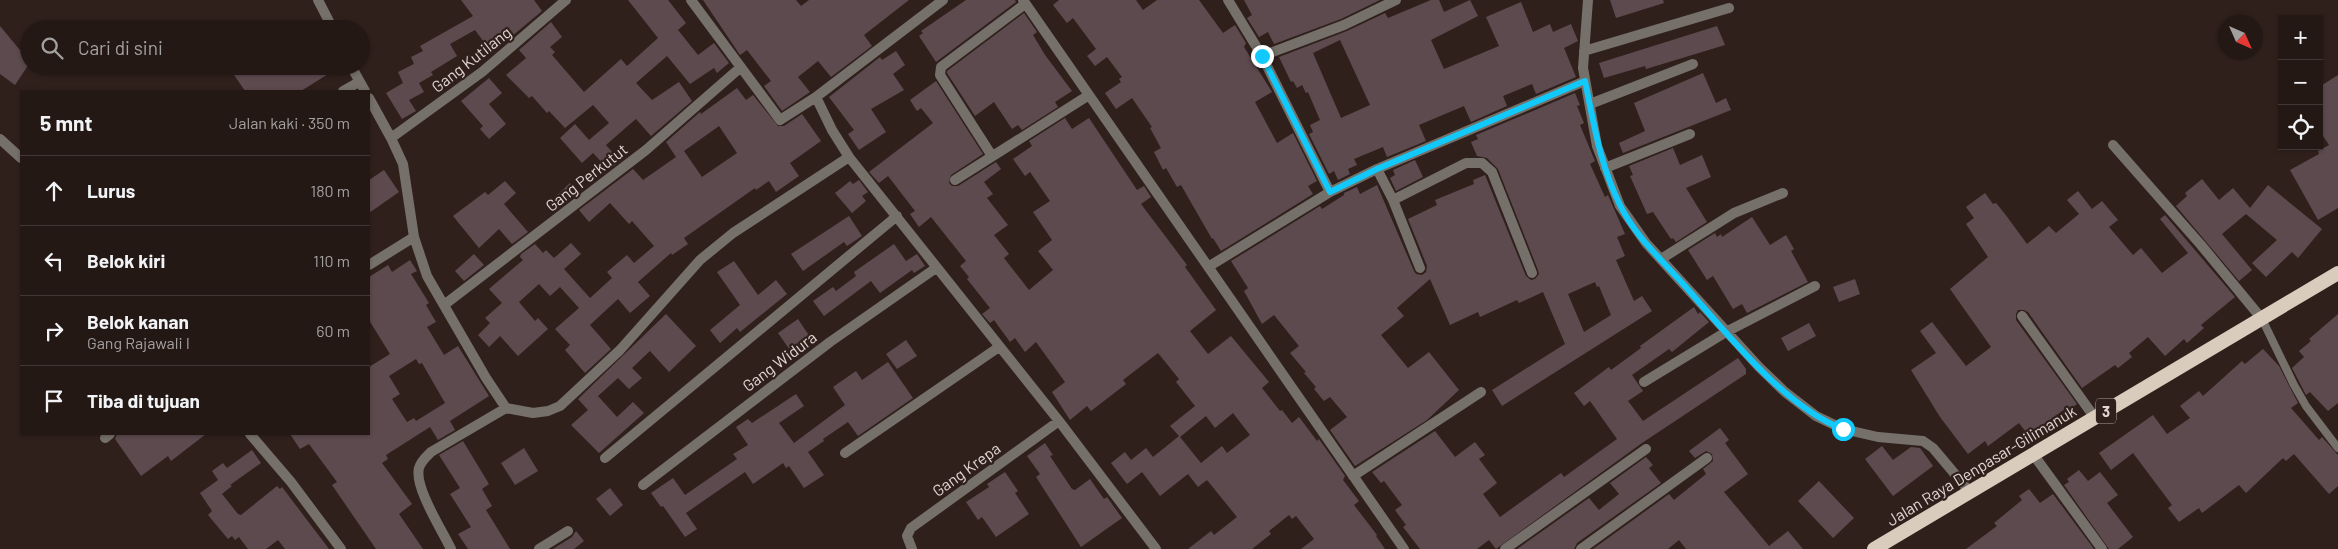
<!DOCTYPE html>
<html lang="id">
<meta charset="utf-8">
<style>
body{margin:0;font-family:Barlow,sans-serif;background:#2c211e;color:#f1f3f6}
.controls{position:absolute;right:15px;top:15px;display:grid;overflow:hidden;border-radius:0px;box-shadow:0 1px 4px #0004}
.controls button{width:45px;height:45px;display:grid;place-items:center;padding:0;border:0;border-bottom:1px solid #413734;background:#241815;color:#f1f3f6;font:25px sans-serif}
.compass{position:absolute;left:2218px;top:15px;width:45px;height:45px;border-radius:50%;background:#241815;box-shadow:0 1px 4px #0004;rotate:135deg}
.stop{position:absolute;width:15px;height:15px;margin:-11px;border:4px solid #11cafb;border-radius:50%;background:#fff}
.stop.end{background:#11cafb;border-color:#fff;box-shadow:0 1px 5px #0008}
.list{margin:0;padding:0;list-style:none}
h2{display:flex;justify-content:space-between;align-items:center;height:65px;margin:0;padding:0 20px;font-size:21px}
h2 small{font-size:16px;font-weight:400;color:#a3a0a0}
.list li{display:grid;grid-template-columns:32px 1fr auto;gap:15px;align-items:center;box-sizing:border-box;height:70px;padding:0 20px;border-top:1px solid #413734}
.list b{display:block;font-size:19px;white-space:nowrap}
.list p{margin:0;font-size:16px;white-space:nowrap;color:#a3a0a0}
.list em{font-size:16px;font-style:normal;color:#a3a0a0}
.icon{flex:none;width:28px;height:28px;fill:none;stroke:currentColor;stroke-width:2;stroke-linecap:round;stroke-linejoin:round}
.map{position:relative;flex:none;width:2338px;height:549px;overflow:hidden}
.search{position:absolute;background:#241815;box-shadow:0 1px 4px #0004;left:20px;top:20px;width:350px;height:55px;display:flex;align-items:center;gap:12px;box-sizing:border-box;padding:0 18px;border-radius:28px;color:#a3a0a0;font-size:19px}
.panel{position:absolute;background:#241815;box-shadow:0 1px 4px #0004;left:20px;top:90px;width:350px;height:345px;border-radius:0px}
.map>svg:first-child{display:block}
.building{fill:#5d4a4f;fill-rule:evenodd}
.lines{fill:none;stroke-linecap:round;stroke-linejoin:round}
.service{stroke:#76706a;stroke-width:8}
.minor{stroke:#76706a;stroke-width:10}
.trunk{stroke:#daccbd;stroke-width:14}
.route{stroke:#11cafb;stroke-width:6}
.labels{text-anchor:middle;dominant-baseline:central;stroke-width:4.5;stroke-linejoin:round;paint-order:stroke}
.shield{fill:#30201c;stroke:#ac9f9c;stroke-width:1}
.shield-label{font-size:15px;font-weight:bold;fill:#e1d6d3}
.street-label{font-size:16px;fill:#e1d6d3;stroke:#30201c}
</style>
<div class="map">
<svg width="2338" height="549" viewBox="0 0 2338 549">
<rect width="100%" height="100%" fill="#30201c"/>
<!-- building -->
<path class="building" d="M461,0H534L542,11L492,53L475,30L450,44L457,56L431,72L433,75L419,83L424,92L409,100L416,111L402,119L386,93L403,83L398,72L414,64L411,57L423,51L420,46L473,16Z
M628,0H668L686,23L678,30L698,55L714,43L729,63L717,73L714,68L690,84L667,56L636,83L652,100L679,82L692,101L651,136L636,119L630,124L606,145L620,161L609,170L593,153L582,163L560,138L575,124L589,140L609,123L593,105L565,128L549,111L547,113L532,96L529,98L506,75L526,58L519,50L551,22L562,37L550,47L555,52L552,55L584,92L621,59L627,66L658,38Z
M703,0H796L801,6L809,0H909L864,35L872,46L831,77L818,61L798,77L810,92L782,111L764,86L771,81L747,50L740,55Z
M966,0H1015L1016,2L936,62L919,36L923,33L921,31Z
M1059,0H1136L1143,10L1157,0H1199L1223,33L1235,25L1246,43L1244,47L1272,92L1255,102L1277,143L1293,133L1317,181L1308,186L1313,194L1221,251L1213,238L1212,239L1181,185L1177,187L1166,168L1163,170L1154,152L1161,148L1150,128L1152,127L1132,98L1116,109L1105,93L1121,82L1119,79L1122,77L1107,57L1095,66L1087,56L1096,49L1073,18L1067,23L1053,5Z
M1244,0H1380L1341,19L1274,44L1268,32L1259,37L1247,18L1252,15Z
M1431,0H1439L1444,12L1470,0L1478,16L1431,40L1444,69L1499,46L1486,17L1521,2L1533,32L1550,24L1553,32L1571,24L1578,41L1564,48L1576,77L1536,94L1532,84L1503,96L1507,106L1471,122L1464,106L1419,125L1426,141L1387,157L1383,147L1354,159L1357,165L1348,169L1350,174L1338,180L1334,171L1329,174L1309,134L1313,132L1310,125L1320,120L1308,92L1306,93L1302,85L1297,88L1293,81L1291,82L1279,57L1347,31L1385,13L1388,18ZM1340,40L1370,105L1341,118L1313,53Z
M1610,0H1663L1664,3L1616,18Z
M1024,13L1037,32L1033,35L1045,55L1072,91L1055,102L1058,107L1022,130L1018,125L1012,129L994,102L975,116L947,73V71Z
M0,26L19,49L29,56V64L15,85L0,74Z
M1717,26L1725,45L1646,69L1645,66L1604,78L1599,63Z
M896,51L905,65L893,74L904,90L871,109L886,132L859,150L848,134L854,130L829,97L880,57L882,60Z
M228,66H341L301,91H245Z
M1703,73L1716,103L1726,98L1731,110L1623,153L1619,143L1645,131L1634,103Z
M2338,75V208L2318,220L2290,170L2319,154L2318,151L2329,145L2319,130V87Z
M489,78L502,93L489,104L506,124L489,139L480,129L483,126L461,101Z
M936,81L983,154L951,175L949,183L952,186H958L996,162L1001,169L984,182L993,194L987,198L1008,225L994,235L1009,254L1004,258L1029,290L1053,270L1038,251L1052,240L1033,212L1050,201L1030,172L1025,176L1013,159L1032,146L1029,141L1065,118L1072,129L1089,118L1137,190L1144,186L1151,197L1141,204L1187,265L1185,267L1216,310L1190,331L1208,354L1231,336L1269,382L1262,388L1280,411L1282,410L1292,423L1299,417L1317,441L1319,439L1345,476L1343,480L1359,501L1354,505L1377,535L1376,536L1385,549H1301L1314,539L1296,516L1292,519L1289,515L1269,531L1271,534L1252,549H1188L1211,531L1214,535L1237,517L1207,480L1198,487L1188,474L1160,496L1142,472L1127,484L1111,463L1125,452L1131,460L1146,448L1153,457L1179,436L1170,426L1195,406L1176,382L1179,379L1158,353L1123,380L1126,384L1091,411L1087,406L1070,420L1052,392L1065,382L1036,342L1025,352L1015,338L1010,342L994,320L990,323L982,314L990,308L967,279L969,277L960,266L966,261L931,217L919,227L910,214L915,211L888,176L879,183L869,172L933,123L921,108L917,111L910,100ZM1233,413L1250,435L1227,453L1222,446L1201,463L1180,437L1206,416L1215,428Z
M737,88L746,100L753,95L778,126H784L802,114L821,141L790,163L799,176L776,192L769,181L756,190L755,188L684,238L688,244L672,255L671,253L638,282L650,296L630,313L618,299L590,325L611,349L585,373L565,350L570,345L555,329L579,308L560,287L550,296L539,284L519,302L535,321L538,318L548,329L518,356L500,336L489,347L478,335L490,323L485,318L502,303L489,289L523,260L520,257L521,254L535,244L543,253L546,250L554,258L571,243L581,254L564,269L590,298L612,278L607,272L627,255L634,263L654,246L632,221L629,224L610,203L589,222L579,210L633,169L643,180L676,157L666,142L700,112L701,114ZM719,126L737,153L702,177L684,151Z
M1575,93L1580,105L1577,106L1584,123L1580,125L1595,161L1590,164L1605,197L1608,195L1625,234L1617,237L1625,256L1616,260L1634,301L1642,296L1652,311L1502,406L1492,390L1565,344L1543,292L1519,303L1517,300L1480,317L1478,312L1450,325L1430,279L1397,308L1404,316L1381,335L1408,368L1429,352L1459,390L1427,420L1355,466L1330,430L1347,417L1330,397L1324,401L1314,389L1316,387L1304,373L1306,372L1290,353L1299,346L1274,315L1262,324L1244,291L1248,288L1231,261L1320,206L1322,209L1344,195V193L1357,187L1360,194L1377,185L1414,271L1416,274L1422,275L1426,272L1427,266L1408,219L1437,205L1435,200L1474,184L1473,180L1485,175L1526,276L1531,280L1535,279L1539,274L1538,270L1498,169L1487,158L1477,156L1471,142L1478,139L1476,135ZM1595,282L1597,287L1599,286L1611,315L1584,332L1568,294Z
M1673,148L1680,165L1702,155L1711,177L1686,188L1707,222L1676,242L1673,238L1671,239L1653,212L1647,214L1630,176L1633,175L1629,166Z
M1415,160L1423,177L1396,191L1390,178L1395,175L1393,170Z
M384,170L399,192L369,213V180Z
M2202,179L2219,200L2233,188L2250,208L2268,185L2322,229L2298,258L2292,252L2266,277L2252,263L2277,240L2246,214L2222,234L2252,270L2239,281L2176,206L2187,196L2185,193Z
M859,180L868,192L862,196L866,201L852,213L835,193L850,181L853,184Z
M505,181L516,193L504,204L528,232L512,244L499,229L479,248L453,216L485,192L488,195Z
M570,183L579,193L561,206L554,198Z
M2078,191L2092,209L2102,201L2118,220L2109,227L2133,255L2141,248L2162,273L2188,253L2160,219L2165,215L2235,297L2201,325L2204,328L2187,343L2184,339L2165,356L2148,337L2129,353L2132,357L2118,368L2115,365L2082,388L2028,312L2024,310H2018L2016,314V320L2077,404L2067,412L2065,409L2044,424L2047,428L2032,440L2019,423L1988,446L1985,441L1968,454L1940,417L1911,370L1936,353L1920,331L1932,322L1966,366L1991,347L1950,289L1988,257L1966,224L1974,218L1966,207L1985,193L1993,204L1996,203L2005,214L2027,244L2049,226L2056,233L2079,214L2067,200Z
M849,216L862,236L847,246L844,242L803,271L791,254Z
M1752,217L1770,245L1786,235L1794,249L1791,251L1808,282L1747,313L1742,304L1733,309L1713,276L1707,280L1688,250L1715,233L1717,237L1721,234L1722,237Z
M894,244L906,261L917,254L925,266L914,273L912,270L880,293L871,281L824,316L813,301L833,287L836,291L856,276L854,272Z
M474,254L484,265L464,281L455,271Z
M410,260L417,271L411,274L429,303L426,305L436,322L427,327L444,355L458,346L489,396L450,421L455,430L438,440L430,427L386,455L388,459L382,463L412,504L399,514L423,549H376L332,485L337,482L309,444L300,449L290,434H369V367L390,354L369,320V277L388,265L392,272ZM416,359L419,364L422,363L445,403L416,421L414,418L407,422L392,399L400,394L389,376Z
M734,261L758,295L776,280L787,294L740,332L737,328L720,343L710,330L740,305L717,272Z
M1855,279L1860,294L1839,302L1833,287Z
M1694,307L1698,314L1700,312L1709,322L1672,352L1669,349L1632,375L1643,391L1628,401L1643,421L1738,358L1746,369V374L1642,443L1496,549L1489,540L1477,549H1420L1403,527L1406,525L1395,510L1402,505L1384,481L1381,483L1372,472L1435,431L1455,457L1475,442L1485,455L1479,459L1497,483L1483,494L1500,517L1561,473L1564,477L1617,439L1590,401L1584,406L1574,393L1609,367L1611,370L1641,348L1640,346Z
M666,314L696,346L669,372L650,351L632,368L642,378L629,389L618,378L598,396L617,417L633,402L644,413L599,453L571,425L588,410L578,399Z
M2338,314V403L2328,411L2310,392L2306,395L2292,368L2304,357L2299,351L2311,341L2309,339Z
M798,319L810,337L790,350L778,333Z
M1809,323L1816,336L1788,351L1781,338Z
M906,340L917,356L897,369L886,354Z
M2263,349L2279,366L2298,403L2291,408L2319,440L2322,437L2338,455V486L2329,494L2294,454L2286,461L2283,458L2246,493L2239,485L2202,513L2199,508L2179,522L2168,508L2172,505L2133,453L2111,470L2099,453L2153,415L2167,434L2190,418L2180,406L2199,391L2203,396L2242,361L2245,364Z
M888,362L913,398L858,436L848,422L823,439L824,441L808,452L824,475L804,488L789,466L786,468L783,463L753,484L745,472L686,513L697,529L685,537L663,506L661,507L651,493L673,478L685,495L737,459L733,454L748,445L736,427L748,419L752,423L796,394L804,406L779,423L794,443L845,405L833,387L856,371L862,380Z
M1720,428L1729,440L1725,443L1748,474L1724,492L1769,546L1788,531L1803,549H1686L1679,540L1668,549H1593L1669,494L1674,500L1706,474L1703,469L1713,461L1712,454L1706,451L1695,458L1689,451Z
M117,434H206L171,461L168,456L141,476L115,439Z
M463,441L489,484L482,489L492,506L486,510L510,549H468L458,534L471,527L450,494L460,488L439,455Z
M1045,443L1053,455L1050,456L1072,489L1075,490L1090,479L1104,499L1107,497L1122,518L1081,547L1036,477L1040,474L1027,456Z
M1882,446L1893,460L1911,447L1920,448L1933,466L1893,496L1865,459Z
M524,448L538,471L515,485L501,463Z
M252,450L261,463L230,485L232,486L222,494L238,514L241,515L277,486L280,489L282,487L329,549H285L278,540L266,549H248L239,537L235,540L232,536L228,539L208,515L212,511L200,493L218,480L212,471L223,463L227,468Z
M1646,457L1653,465L1649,468L1661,483L1577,543L1574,549H1517L1589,498L1599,510L1619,494L1610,483Z
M2079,470L2088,481L2100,472L2118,495L2107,503L2133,537L2118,549H2109L2064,485L2069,482L2067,479Z
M1005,472L1018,491L1015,493L1029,514L996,537L982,517L978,520L966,502L989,487L987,484Z
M1819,481L1854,518L1833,538L1798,501Z
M610,488L623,505L610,516L596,499Z
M2029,489L2040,503L2053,494L2094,549H1966L1997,526L1994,523L2022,500L2019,496Z
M576,531L584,541L574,549H553L572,537Z"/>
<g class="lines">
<!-- service -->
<path class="service" d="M2262,319L2294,385L2306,406L2338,448"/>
<!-- minor -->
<path class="minor" d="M318,0L333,29
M691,0L780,120L816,97L943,0
M1023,0L1404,549
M1228,0L1262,56L1330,192
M1588,0L1583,68L1597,146L1620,206L1646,243L1759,367L1785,392L1816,416L1843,429L1878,437L1923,441L1933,448L1970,492
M1584,51L1729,8
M1262,56L1344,25L1396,0
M351,66L365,91
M343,91L359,82
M816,97L832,130L849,157L1059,421L1156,549
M369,98L391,138L403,164L414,237L427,276L486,378L506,408L533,413L548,411L560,406L620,350L700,260L733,233L849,157
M1590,104L1693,64
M391,138L482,72L566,0
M0,139L21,158
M2113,145L2201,245L2262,319
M992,156L940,75L941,67L1025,4
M1605,168L1690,134
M1377,169L1393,200L1420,268
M955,180L1089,95
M1393,200L1466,163H1482L1492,172L1532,273
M1661,259L1734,213L1783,193
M369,265L414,237
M1208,267L1330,192L1377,169L1585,81
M444,305L646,150L741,67
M2022,316L2095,418
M1644,382L1726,332L1815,286
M250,434L291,482L341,549
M105,438L110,434
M845,453L999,347
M2033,454L2102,549
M605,458L897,216
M1353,476L1481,392
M643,485L830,342L936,268
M451,549C442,530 414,487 419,468C421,461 426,457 431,452L506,408
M539,549L568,531
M912,549L907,536L911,528L1059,421
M1505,549L1646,449
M1581,549L1707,458"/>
<!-- trunk -->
<path class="trunk" d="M1874,549L2338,273"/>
</g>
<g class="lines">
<!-- route -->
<path class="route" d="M1262,56L1330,192L1377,169L1585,81C1594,124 1600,165 1620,205C1635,236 1661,259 1684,285C1725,331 1784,407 1843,429"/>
</g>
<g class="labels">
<!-- shield labels -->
<rect class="shield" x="2096" y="398.5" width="20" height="25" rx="4"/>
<g class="shield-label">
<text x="2106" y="411">3</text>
</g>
<!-- street labels -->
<g class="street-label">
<text transform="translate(471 59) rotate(-38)">Gang Kutilang</text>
<text transform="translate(586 177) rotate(-38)">Gang Perkutut</text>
<text transform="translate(779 361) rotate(-37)">Gang Widura</text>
<text transform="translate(1981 465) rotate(-31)">Jalan Raya Denpasar-Gilimanuk</text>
<text transform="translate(966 469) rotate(-36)">Gang Krepa</text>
</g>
</g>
</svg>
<div class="controls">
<button>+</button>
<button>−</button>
<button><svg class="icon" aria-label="locate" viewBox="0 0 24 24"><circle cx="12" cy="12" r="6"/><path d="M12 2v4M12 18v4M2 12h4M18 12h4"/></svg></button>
</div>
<svg class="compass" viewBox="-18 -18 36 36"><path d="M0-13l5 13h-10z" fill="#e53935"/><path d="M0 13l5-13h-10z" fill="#a3a0a0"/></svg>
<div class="stop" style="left:1843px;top:429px"></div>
<div class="stop end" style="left:1262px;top:56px"></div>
<div class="search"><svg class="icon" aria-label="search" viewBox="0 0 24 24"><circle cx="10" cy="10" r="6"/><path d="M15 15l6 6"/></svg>Cari di sini</div>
<section class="panel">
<h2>5 mnt<small>Jalan kaki · 350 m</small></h2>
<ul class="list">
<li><svg class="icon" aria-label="ahead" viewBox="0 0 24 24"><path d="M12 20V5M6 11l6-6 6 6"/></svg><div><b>Lurus</b></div><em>180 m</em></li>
<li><svg class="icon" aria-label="left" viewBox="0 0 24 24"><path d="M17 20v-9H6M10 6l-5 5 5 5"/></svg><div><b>Belok kiri</b></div><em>110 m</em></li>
<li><svg class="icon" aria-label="right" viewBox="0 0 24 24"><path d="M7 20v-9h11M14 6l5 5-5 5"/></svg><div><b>Belok kanan</b><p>Gang Rajawali I</p></div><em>60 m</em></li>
<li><svg class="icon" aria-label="arrive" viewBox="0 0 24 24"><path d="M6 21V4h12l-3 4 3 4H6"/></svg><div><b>Tiba di tujuan</b></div></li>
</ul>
</section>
</div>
